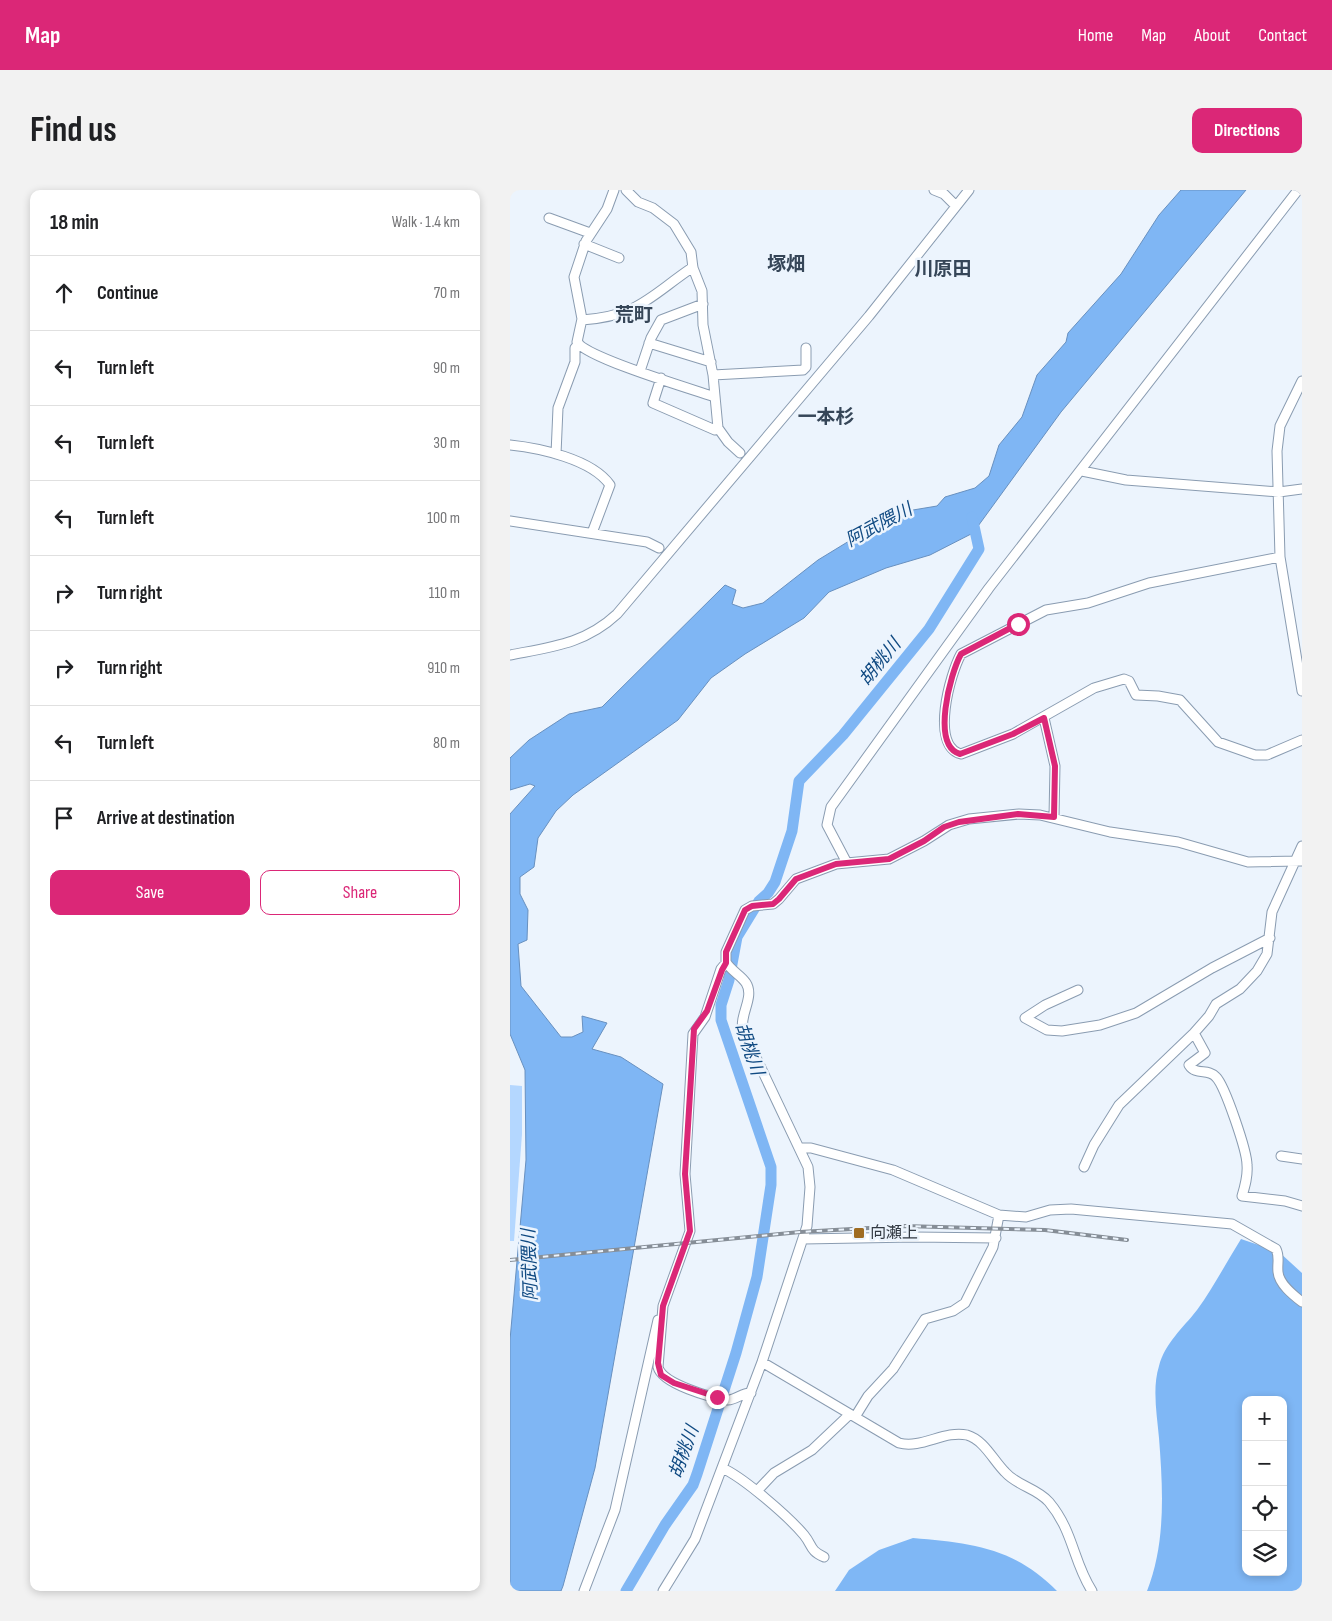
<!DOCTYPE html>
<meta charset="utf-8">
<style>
body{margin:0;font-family:"Sofia Sans Condensed","Noto Sans JP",sans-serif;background:#f2f2f2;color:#202124}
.controls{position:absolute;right:15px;bottom:15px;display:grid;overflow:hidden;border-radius:10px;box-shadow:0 2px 8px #0003}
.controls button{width:45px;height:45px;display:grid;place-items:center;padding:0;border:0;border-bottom:1px solid #e0e0e0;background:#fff;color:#202124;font:25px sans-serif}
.stop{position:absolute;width:15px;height:15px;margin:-11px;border:4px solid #db2777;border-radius:50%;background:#fff}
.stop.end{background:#db2777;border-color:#fff;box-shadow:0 1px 5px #0008}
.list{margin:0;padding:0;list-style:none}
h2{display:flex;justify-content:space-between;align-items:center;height:65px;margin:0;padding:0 20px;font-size:21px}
h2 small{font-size:16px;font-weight:400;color:#757577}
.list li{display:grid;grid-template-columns:32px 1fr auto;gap:15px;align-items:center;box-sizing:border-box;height:75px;padding:0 20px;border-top:1px solid #e0e0e0}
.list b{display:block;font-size:19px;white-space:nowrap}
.list em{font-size:16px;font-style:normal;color:#757577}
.actions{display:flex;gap:10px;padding:15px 20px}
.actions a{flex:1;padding:11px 0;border:1px solid #db2777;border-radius:10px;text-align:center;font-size:18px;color:#db2777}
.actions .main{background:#db2777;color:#fff}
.icon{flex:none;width:28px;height:28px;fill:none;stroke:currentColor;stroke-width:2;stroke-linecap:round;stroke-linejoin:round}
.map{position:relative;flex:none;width:792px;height:1401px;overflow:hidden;border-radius:10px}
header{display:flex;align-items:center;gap:30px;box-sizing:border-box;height:70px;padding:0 25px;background:#db2777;color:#fff}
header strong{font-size:24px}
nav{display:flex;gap:28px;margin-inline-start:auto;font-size:18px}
.intro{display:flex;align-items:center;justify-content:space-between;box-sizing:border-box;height:120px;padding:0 30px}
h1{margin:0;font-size:35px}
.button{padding:12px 22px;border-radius:10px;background:#db2777;color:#fff;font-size:18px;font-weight:700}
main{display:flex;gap:30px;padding:0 30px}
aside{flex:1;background:#fff;border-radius:10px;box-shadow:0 2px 8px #0003}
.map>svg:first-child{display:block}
.green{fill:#b4d7ff}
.forest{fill:#7fb7f5;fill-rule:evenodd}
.water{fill:#7fb6f4;stroke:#6890bf}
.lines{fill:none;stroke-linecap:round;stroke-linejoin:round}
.river{stroke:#7fb6f4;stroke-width:11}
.minor-casing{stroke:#8a9cb1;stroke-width:11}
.minor{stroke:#fff;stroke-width:9}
.rail-casing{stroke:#868e97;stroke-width:4}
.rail{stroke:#ecf4fd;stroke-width:2;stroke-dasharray:5.5;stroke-linecap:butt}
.route{stroke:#db2777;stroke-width:6}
.poi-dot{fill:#9f6c22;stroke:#ecf4fd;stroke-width:2}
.labels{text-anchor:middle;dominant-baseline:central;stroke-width:5;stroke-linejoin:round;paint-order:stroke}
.poi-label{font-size:16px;fill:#323942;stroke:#ecf4fd;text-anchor:start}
.water-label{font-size:18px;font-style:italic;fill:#104a82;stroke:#ecf4fd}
.quarter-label{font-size:19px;font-weight:bold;fill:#364658;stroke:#ecf4fd}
</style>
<header>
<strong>Map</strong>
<nav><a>Home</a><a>Map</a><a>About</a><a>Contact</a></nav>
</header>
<div class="intro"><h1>Find us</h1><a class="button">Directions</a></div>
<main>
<aside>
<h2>18 min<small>Walk · 1.4 km</small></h2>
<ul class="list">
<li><svg class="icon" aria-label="ahead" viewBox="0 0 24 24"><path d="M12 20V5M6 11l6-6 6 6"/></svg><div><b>Continue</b></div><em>70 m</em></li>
<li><svg class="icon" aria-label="left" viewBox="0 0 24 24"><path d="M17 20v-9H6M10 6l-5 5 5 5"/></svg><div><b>Turn left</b></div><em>90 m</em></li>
<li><svg class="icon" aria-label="left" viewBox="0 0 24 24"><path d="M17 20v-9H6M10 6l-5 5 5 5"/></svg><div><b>Turn left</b></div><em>30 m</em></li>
<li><svg class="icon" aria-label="left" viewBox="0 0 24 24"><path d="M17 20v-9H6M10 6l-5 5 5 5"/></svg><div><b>Turn left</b></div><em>100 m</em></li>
<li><svg class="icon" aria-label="right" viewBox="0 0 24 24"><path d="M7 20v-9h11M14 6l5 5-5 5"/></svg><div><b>Turn right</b></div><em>110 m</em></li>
<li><svg class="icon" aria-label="right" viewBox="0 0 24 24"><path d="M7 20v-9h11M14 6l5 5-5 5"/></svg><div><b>Turn right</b></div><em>910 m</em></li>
<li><svg class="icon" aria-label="left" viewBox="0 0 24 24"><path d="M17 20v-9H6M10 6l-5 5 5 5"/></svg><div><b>Turn left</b></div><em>80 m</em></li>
<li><svg class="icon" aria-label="arrive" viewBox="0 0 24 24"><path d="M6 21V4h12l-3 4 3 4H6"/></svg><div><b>Arrive at destination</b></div></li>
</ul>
<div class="actions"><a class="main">Save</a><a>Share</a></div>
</aside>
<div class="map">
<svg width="792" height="1401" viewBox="0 0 792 1401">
<rect width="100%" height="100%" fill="#ecf4fd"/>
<!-- green -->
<path class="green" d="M0,895L12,896V944L4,1051H0Z"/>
<!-- forest -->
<path class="forest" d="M731,1049L769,1062L792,1083V1401H637C656,1353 653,1299 649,1248C647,1225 642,1198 649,1176C655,1153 673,1138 687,1120C703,1098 716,1073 731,1049ZM736,1210H773V1382H736Z
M403,1348C460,1353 504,1357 547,1401H325L339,1380L369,1360Z"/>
<!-- water -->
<path class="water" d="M671,0H736L551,222L463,343L420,365L376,378L319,402L294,428L235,464L201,488L168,530L63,605L46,621L28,648L24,677L10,687V704L18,720L17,750L8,754L11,796L51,847H62L73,842L72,826L97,833L82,859L111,867L153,894L85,1278L53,1396L51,1401H0V1150L16,970L15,880L0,844V624L25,596L20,594L0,600V568L19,550L59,524L92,517L215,395L226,400L222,414L233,418L253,413L308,370L385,323L427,316L435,307L465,298L479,286L489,255L512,227L527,185L556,152L558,143L611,84L649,25Z"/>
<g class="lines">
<!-- river -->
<path class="river" d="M116,1401L155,1335L183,1295L187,1284L226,1163L247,1087L261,995V977L211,830V815L219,790L227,747L249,711L258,703L265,692L282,641L289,591L333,545L419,439L469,359L462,327"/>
<!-- minor casing -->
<g class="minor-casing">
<path id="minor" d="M104,0L97,19L76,51L64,87L72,129L67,152C77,168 181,199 205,207
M116,0L128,12L143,18L164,34L181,62L183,78L192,101L193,135L203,185L208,238L205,240L143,213L151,188
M424,0L434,4L446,16
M39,28L80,43
M74,54L109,68
M72,130C129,126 140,106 183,77
M139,153L201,172
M130,181L141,148L151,130L193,114
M203,185L293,180L296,177V158
M792,191L770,236L767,261L770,367L792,501
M208,238L218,252L230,263
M0,255C29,258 82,269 100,295L82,343
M46,264L48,218L65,172V158L69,154
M572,281L616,290L769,302L792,299
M0,331L137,352L149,358
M770,367L639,393L578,413L536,420L451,464C440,484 420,556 451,564L503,544L584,498L614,489L619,491L626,505L648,506L670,510L708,552L745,565H757L792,550
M0,465C41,457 75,454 107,424L359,126L459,0
M534,528L545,576L544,627
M337,673L317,635L321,617L479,398L788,0
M216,773L211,779L195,827L183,844L175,984L180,1041L153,1116L148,1177C152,1194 202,1208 218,1210C226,1210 233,1202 241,1203
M568,800L535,815L515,828L537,840L552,841L590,835L626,823L702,778L760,748
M684,843L695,863L679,875C686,886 698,878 706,887C715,896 737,961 737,975C738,986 735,996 732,1006L775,1011L792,1016
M290,958H301L383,980L489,1025L516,1027L540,1020L561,1019L722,1034L766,1059C770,1067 767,1073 768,1082C769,1094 783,1105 792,1112
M771,966L792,969
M574,977L584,955L609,915L684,843L699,826L706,814L730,799L747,781L757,764L762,722L792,656
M293,1049L404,1047L486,1048
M252,1172L389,1253C412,1259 434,1240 457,1245C474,1250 483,1270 495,1282C507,1296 527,1298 539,1312C564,1342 563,1372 582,1401
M345,1227L358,1206L383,1179L415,1129L443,1121L455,1113L483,1057L489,1025
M212,1278C233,1287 279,1327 294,1345C303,1356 299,1360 314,1367
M247,1301L264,1283L302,1260L340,1224
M74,1401L105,1320L148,1130
M153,1401L185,1349L252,1172L297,1036L300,997L298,977L233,840C229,825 245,807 236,793C231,785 221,781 216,772V762L235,720L242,716L263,714L269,709L286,689L326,674L379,669L414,651L439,635L459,629L509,624L530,625L600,642L668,652L738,672L792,671"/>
</g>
<!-- minor -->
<use href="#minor" class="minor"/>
<!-- rail casing -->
<g class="rail-casing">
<path id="rail" d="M0,1070L290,1042L394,1036L535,1040L617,1050"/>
</g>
<!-- rail -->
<use href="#rail" class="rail"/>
</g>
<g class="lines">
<!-- route -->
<path class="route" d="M207,1207L164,1193L151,1185L148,1173L153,1116L180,1041L175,984L184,839L197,821L212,780L216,773V762L235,720L242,716L263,714L269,709L286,689L326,674L379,669L414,651L434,637L449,632L508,624L544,627L545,576L534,528L503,544L450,564C421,556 440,484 451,464L508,434"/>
</g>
<!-- markers -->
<rect class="poi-dot" x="343" y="1037" width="12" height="12" rx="2.5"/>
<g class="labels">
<!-- poi labels -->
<g class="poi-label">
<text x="360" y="1043">向瀬上</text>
</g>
<!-- water labels -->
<g class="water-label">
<text transform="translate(369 335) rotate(-28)">阿武隈川</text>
<text transform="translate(370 472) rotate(-51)">胡桃川</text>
<text transform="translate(239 859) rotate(71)">胡桃川</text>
<text transform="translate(20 1075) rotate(-92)">阿武隈川</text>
<text transform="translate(174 1262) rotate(-70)">胡桃川</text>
</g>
<!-- quarter labels -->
<g class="quarter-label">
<text x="276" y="74">塚畑</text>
<text x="433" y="79">川原田</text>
<text x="124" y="125">荒町</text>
<text x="316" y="227">一本杉</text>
</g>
</g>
</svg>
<div class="controls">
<button>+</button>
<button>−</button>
<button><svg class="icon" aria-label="locate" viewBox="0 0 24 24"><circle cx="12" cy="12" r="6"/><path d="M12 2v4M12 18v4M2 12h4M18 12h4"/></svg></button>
<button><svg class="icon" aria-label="layers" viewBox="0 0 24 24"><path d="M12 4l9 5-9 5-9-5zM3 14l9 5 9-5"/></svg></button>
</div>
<div class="stop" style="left:508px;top:434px"></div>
<div class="stop end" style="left:207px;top:1207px"></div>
</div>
</main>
